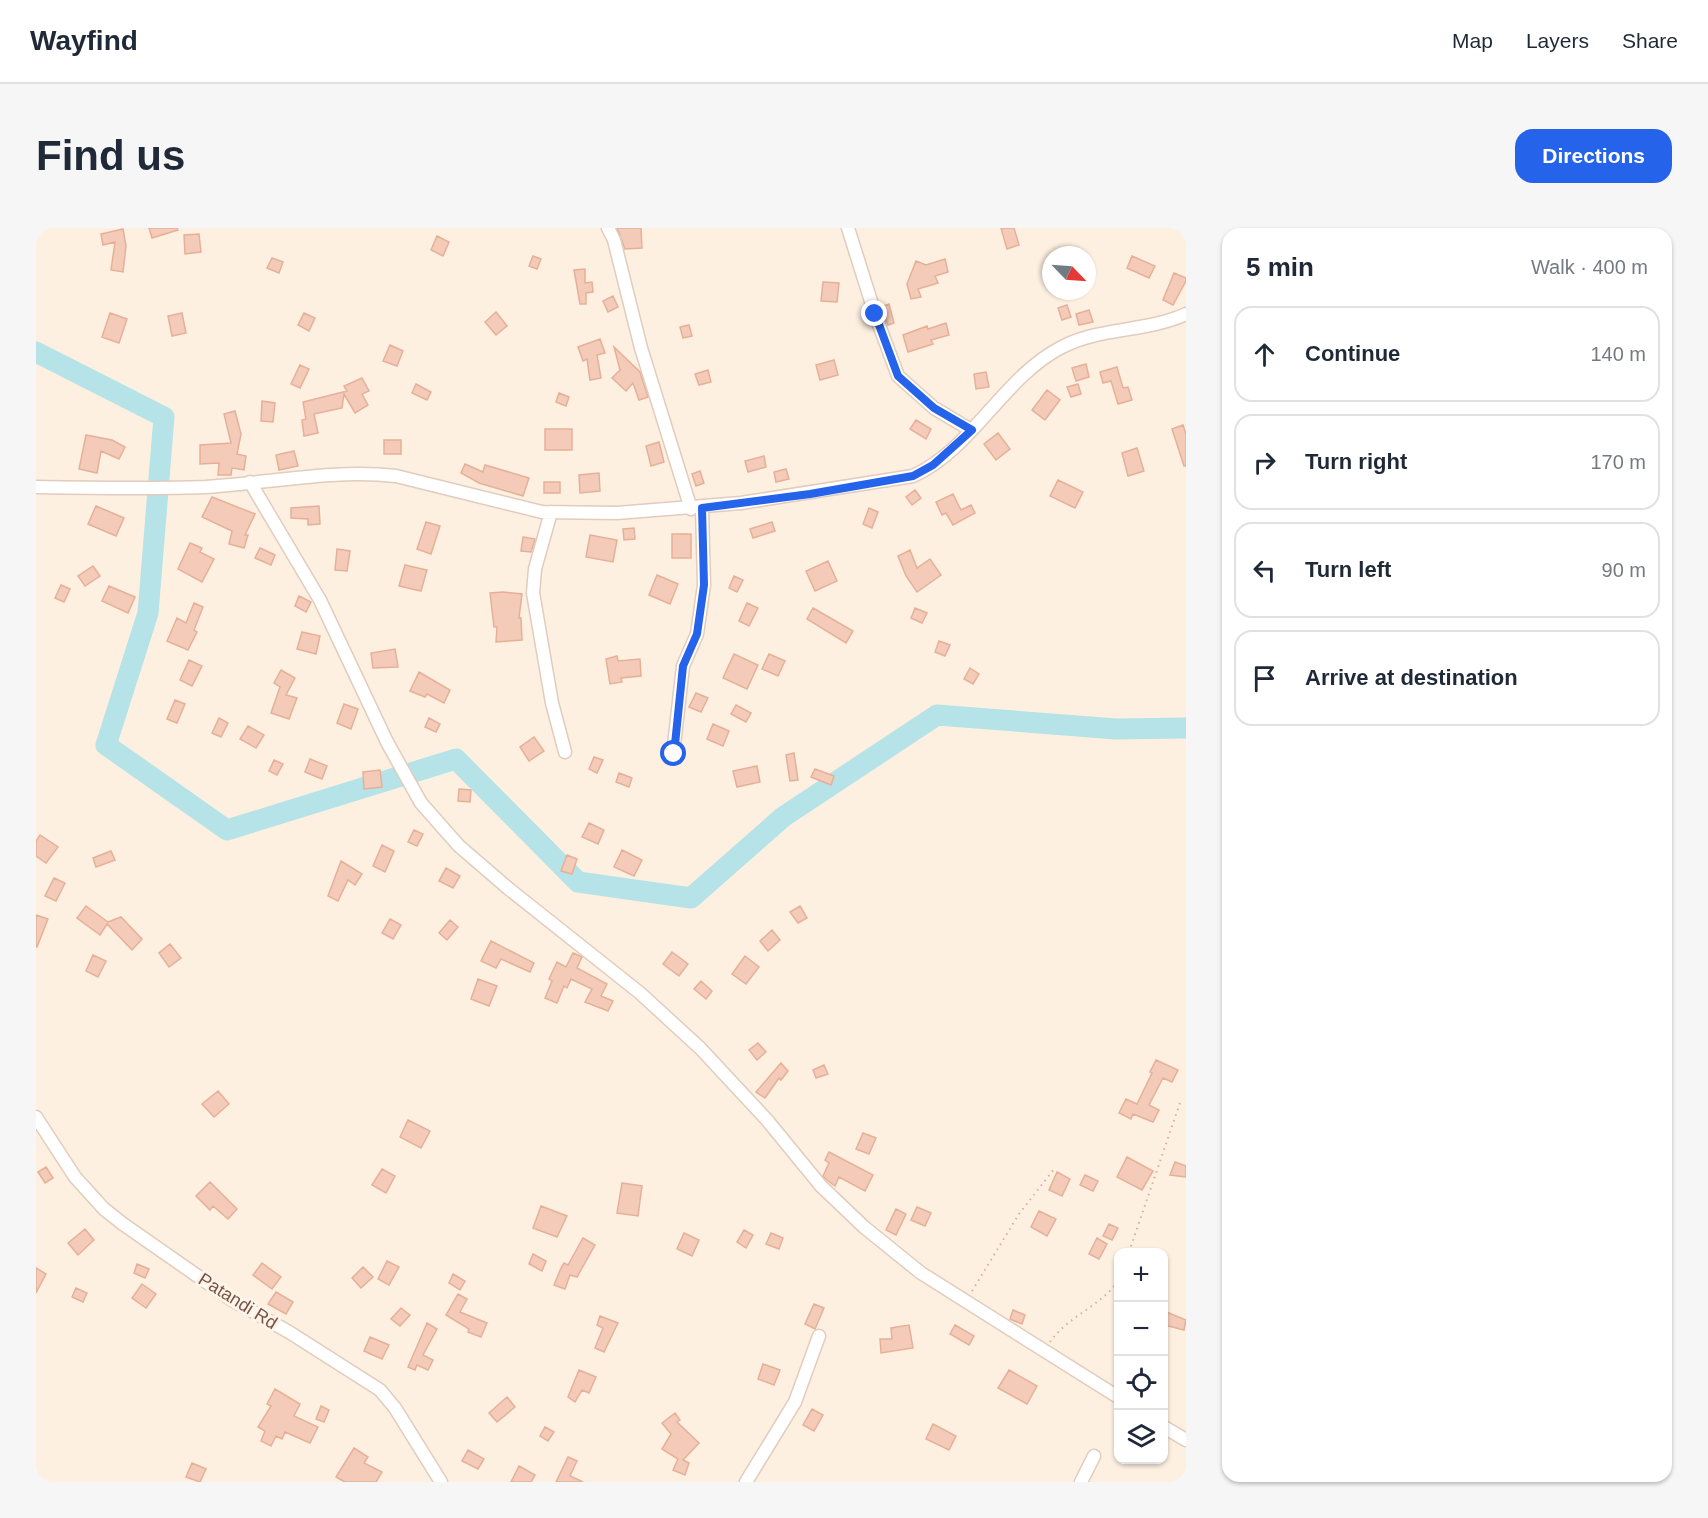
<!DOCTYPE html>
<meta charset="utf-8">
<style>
body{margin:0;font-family:Arial,sans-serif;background:#f6f6f7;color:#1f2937}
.controls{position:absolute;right:18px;bottom:18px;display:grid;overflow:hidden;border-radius:12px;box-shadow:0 2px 4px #0004}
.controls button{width:54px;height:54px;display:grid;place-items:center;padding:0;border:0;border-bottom:2px solid #e0e1e3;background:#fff;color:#1f2937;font:30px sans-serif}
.compass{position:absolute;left:1006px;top:18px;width:54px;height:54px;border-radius:50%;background:#fff;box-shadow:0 2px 4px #0004;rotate:115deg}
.stop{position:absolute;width:18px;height:18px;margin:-14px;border:4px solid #2563eb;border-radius:50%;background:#fff}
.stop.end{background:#2563eb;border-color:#fff;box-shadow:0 2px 6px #0008}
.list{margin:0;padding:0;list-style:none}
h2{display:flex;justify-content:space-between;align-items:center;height:78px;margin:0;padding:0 24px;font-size:26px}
h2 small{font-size:20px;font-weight:400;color:#747a83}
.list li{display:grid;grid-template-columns:39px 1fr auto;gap:18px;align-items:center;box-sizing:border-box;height:96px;margin:0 12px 12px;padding:0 12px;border:2px solid #e0e1e3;border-radius:18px}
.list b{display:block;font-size:22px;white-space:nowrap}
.list em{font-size:20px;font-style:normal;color:#747a83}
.icon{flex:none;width:33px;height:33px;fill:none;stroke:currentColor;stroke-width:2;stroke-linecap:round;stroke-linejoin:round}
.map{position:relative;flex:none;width:1150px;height:1254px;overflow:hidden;border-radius:18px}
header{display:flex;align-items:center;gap:36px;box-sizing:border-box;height:84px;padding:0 30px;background:#fff;border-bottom:2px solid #e0e1e3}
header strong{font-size:28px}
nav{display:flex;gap:33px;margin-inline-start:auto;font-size:21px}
.intro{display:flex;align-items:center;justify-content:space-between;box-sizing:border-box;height:144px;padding:0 36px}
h1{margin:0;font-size:42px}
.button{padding:15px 27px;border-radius:18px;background:#2563eb;color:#fff;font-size:21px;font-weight:700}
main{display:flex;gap:36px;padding:0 36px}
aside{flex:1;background:#fff;border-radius:18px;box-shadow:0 2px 4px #0004}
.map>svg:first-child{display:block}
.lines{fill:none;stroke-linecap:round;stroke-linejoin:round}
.river{stroke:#b5e3e7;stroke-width:21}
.building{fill:#f3cbb8;stroke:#e6b098;stroke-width:1.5}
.minor-casing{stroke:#e1ccbd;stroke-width:15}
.path{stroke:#d8af9b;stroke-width:2;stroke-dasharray:1.5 4.5;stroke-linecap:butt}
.minor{stroke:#fff;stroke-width:12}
.route{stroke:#2563eb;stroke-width:8}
.labels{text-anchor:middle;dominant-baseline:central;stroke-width:6;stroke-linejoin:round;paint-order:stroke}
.street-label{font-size:18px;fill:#755447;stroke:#fff4e8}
</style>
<header>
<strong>Wayfind</strong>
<nav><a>Map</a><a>Layers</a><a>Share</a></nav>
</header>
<div class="intro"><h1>Find us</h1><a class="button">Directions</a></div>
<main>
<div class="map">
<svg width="1150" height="1254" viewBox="0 0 1150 1254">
<rect width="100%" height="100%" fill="#fdf0e1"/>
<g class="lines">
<!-- river -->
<path class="river" d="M0,124L128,189L112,385L70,517L191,602L420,531L542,654L655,670L747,589L901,487L1080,501L1150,500"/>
</g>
<!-- building -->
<path class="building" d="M113,0H141L142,2L116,10Z
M581,0H605L606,20L589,21Z
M965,0H978L983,17L971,21Z
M87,1L90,18L87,44L75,42L79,14L67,17L65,6Z
M163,6L165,24L149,26L148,7Z
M401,8L413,14L407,28L395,22Z
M497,28L505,31L501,41L493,38Z
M1096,28L1119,38L1113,50L1091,40Z
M236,30L247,34L243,45L231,40Z
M909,31L912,44L899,48L902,55L882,61L885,69L875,71L871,56L880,33L890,37Z
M549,41V55L556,54L557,64L550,65V76H544L538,42Z
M1138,45L1150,50V53L1137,77L1127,72Z
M787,54L803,55L801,74L785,73Z
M577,68L582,79L572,84L567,73Z
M853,76L858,95L852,97L845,79Z
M1031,77L1035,89L1026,92L1022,80Z
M1053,82L1057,94L1043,97L1040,86Z
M460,84L471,98L460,107L449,94Z
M74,85L91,91L83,115L66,109Z
M146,85L150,105L136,108L132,88Z
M268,85L279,90L273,103L262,97Z
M910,95L913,107L895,112L897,116L872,124L867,107L891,98L892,101Z
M653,97L656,108L647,110L644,99Z
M564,111L569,125L561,127L565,150L554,152L551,131L547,133L542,119Z
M354,117L367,123L361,138L347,133Z
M578,119L604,144L612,169L603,172L597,155L590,163L576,150L584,142Z
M798,132L802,147L784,152L780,137Z
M1050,136L1053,149L1040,153L1036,140Z
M264,137L273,141L264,160L255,156Z
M1081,139L1087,160L1092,159L1096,172L1082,176L1075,153L1067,155L1064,144Z
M672,142L675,154L663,157L659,146Z
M950,144L953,159L940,161L938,146Z
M326,150L333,163L326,166L332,177L319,185L308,166L306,180L278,186L282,205L268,208L266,192L270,191L267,174L311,163L308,158Z
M380,156L395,164L391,172L376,165Z
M1042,156L1045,166L1035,169L1031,159Z
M1011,162L1024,172L1009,192L996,182Z
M523,165L533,169L530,178L520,174Z
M226,173L239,175L237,194L225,193Z
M199,183L205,206L201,226L210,228L208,242L196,240L195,247H182L183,235L164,236V217L195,215L188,186Z
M880,192L895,201L890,211L874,201Z
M1147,197L1150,206V238H1148L1136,201Z
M509,201H536V222H509Z
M962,205L974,221L960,232L948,216Z
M50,207L76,212L89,219L83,231L65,223L61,245L43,241Z
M348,212H365V226H348Z
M623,214L628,234L615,238L610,218Z
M1101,220L1108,243L1092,248L1086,225Z
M258,223L262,238L243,242L240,227Z
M728,228L730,239L712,244L709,233Z
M429,236L447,244L449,237L493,250L487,268L443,255L425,245Z
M750,241L753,251L740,254L738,244Z
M664,243L668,255L660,258L656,246Z
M563,245L564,263L544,265L543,247Z
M1022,252L1047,264L1039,280L1014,268Z
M508,254H524V265H508Z
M879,262L885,270L876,277L870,269Z
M917,266L925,282L935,277L939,285L917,297L910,285L906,287L900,274Z
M176,269L219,286L209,307H212L208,320L193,316L196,303L166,289Z
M60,278L88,290L80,308L52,296Z
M283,278L284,296L272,297V291L255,290V280Z
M833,280L842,284L836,300L827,296Z
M390,294L404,298L395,326L381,321Z
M736,294L739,303L717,310L714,301Z
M598,300L599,311L588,312L587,301Z
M636,306H655V330H636Z
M554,307L581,312L577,334L550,329Z
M487,309L499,311L495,324L485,323Z
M154,315L166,320L164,324L178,331L166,354L142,341Z
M224,320L239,327L235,337L219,330Z
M301,321L314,323L311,343L299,342Z
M874,322L881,340L894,331L905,347L881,364L870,348L862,328Z
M792,333L801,353L779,363L770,343Z
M369,337L391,342L385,363L363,358Z
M57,338L64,348L49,358L42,348Z
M621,347L642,356L634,376L613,367Z
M698,348L707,352L701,364L693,360Z
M25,357L34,361L28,374L19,370Z
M73,358L99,369L92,385L66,373Z
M467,364L486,366L483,390H485L486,412L460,414L461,399H458L454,365Z
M263,368L275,374L270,384L259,378Z
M158,375L167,379L158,402L161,404L152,422L131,413L141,390L150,395Z
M711,375L722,380L713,398L703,393Z
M777,380L817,403L810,415L771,391Z
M879,380L891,385L886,395L875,390Z
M266,404L284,408L280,426L261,421Z
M903,413L914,417L909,428L899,424Z
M359,421L362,439L337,440L335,425Z
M698,426L722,437L711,461L687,450Z
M733,426L749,433L742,448L726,441Z
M581,428L582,433L604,431L605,448L585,450L586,454L574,456L570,431Z
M153,432L166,438L156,458L144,452Z
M934,440L943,446L937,456L928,451Z
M245,442L259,450L250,467L261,470L253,491L235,485L244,459L238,455Z
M383,444L414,462L408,475L391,466L389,469L374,463Z
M660,465L672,470L665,484L653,479Z
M139,472L149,476L141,495L131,491Z
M308,476L322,481L315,501L301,495Z
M700,477L715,485L710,494L695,486Z
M183,490L192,495L185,509L176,505Z
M393,490L404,496L400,504L389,499Z
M677,496L693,503L687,518L671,511Z
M212,498L228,507L220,520L204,511Z
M498,509L508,523L493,533L484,519Z
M758,525L762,552L754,553L750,527Z
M558,529L567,532L561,545L553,541Z
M274,531L291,538L286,551L269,544Z
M238,532L247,536L241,547L233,543Z
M721,538L724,554L701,559L697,543Z
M779,541L798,548L795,557L775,549Z
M344,542L346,559L328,561L327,544Z
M583,545L596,550L593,559L580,554Z
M423,561L435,562L434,574L422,573Z
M553,595L568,602L562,616L546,609Z
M378,602L387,606L381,618L372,614Z
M4,607L22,619L10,635L0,628V613Z
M346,617L358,623L349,644L337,638Z
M586,622L606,632L598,648L578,639Z
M75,623L79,632L60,639L57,630Z
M531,627L541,631L536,646L525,643Z
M305,633L326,646L319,657L312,652L302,673L292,668Z
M410,640L424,648L417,660L403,653Z
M18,650L29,655L20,673L9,668Z
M50,678L72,694L85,689L106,711L96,722L71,696L64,707L41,690Z
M764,678L771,690L762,695L754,684Z
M0,687L12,691L1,719H0Z
M354,691L365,697L357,711L346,705Z
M414,692L422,699L411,712L403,705Z
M736,702L744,712L732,723L724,713Z
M455,713L498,735L494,744L465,731L460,740L445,733Z
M134,716L145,730L133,739L123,725Z
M636,724L652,736L643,748L627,736Z
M537,725L546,729L541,740L571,756L565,768L577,773L572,783L549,774L556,761L535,751L531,760L528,758L521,775L509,770L516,753L513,751L521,734L530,739Z
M57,727L70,733L62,749L50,743Z
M709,728L723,739L710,756L696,746Z
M442,751L461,758L453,778L435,771Z
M665,753L676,763L670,771L658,761Z
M722,815L730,824L721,832L713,822Z
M1120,832L1142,842L1136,854L1127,850L1113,877L1123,882L1117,894L1097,886L1095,891L1083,885L1090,871L1101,876L1116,845L1114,844Z
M745,835L752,843L745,852L743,850L729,870L720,864Z
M788,837L792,846L780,850L777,842Z
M182,863L193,876L178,889L166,876Z
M372,892L394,903L385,920L364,909Z
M827,905L840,910L833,926L820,921Z
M793,924L837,947L829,963L803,949L799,958L791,952L787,948L793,935L789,932Z
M1091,929L1117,943L1106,962L1081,949Z
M1139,934L1150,938V949L1134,947Z
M10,939L17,950L9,955L2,944Z
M346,941L359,948L350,965L336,957Z
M1021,944L1034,951L1026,968L1013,962Z
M1049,947L1062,953L1057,963L1044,957Z
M174,954L201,981L192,991L177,978L174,982L160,968Z
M586,955L606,958L602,988L581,985Z
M505,978L531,988L521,1009L497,1000Z
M881,979L895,985L889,998L875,992Z
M860,981L870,986L860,1007L850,1002Z
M1003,983L1020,991L1011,1008L995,999Z
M1073,996L1082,1000L1076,1012L1067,1008Z
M49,1001L58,1012L42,1027L32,1015Z
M708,1002L717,1007L710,1020L701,1014Z
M648,1005L663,1012L656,1028L641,1021Z
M735,1005L747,1010L743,1021L730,1016Z
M547,1010L559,1017L541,1049L534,1047L529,1061L518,1057L525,1040L528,1035L532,1037Z
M1061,1010L1071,1016L1063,1031L1053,1026Z
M497,1026L510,1033L506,1043L493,1036Z
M351,1033L363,1039L353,1057L342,1051Z
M226,1035L245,1049L236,1061L217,1047Z
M101,1036L113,1041L109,1050L98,1045Z
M327,1039L337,1049L325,1060L316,1050Z
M0,1040L10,1046L0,1065Z
M417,1046L429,1053L424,1062L413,1055Z
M106,1056L120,1066L110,1080L96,1070Z
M40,1060L51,1065L47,1074L36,1069Z
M240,1064L257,1074L250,1086L232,1076Z
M422,1066L431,1071L424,1084L451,1095L445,1109L432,1104L433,1101L410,1087Z
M778,1076L788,1080L779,1101L769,1096Z
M365,1080L374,1087L364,1098L355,1091Z
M977,1082L989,1087L986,1096L974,1091Z
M1128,1083L1150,1092L1148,1102L1128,1097Z
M564,1088L582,1095L568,1124L559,1120L567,1100L561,1097Z
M391,1095L401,1101L387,1127L397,1132L392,1142L381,1137L379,1142L372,1139Z
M873,1097L877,1120L845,1125L844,1111H856L855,1100Z
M919,1097L938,1108L933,1117L914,1106Z
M334,1109L353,1117L346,1131L328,1123Z
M727,1136L744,1142L738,1157L722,1151Z
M543,1142L560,1149L553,1165L546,1162L539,1174L532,1169Z
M973,1142L1001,1158L991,1176L962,1160Z
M239,1161L264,1176L258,1188L282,1199L274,1215L249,1204L246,1211L240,1208L235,1218L225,1213L229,1203L222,1199L235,1178L231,1176Z
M471,1169L479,1179L461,1194L453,1185Z
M285,1178L293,1182L288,1194L280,1191Z
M776,1181L787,1187L778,1203L767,1197Z
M639,1185L644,1192L641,1194L663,1215L647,1232L653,1235L649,1247L637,1242L642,1231L626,1221L635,1206L626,1195Z
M897,1196L920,1208L913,1222L890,1211Z
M509,1199L518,1204L512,1213L504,1208Z
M318,1220L332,1229L328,1235L346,1244L340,1254H309L300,1249Z
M432,1222L448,1231L442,1241L426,1233Z
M532,1229L541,1233L534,1248L547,1254H520Z
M156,1235L170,1241L164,1254L150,1249Z
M483,1238L499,1247L495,1254H475Z"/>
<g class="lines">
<!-- minor casing -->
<g class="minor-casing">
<path id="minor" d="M572,0L578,12L605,120L655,281
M812,0L839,86L862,148L898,180L935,202
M214,254L284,372L351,514L385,575L423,618L473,661L604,765L664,820L731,892L785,958L828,999L885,1045L1082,1169
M0,259C56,260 113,261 169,259C233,255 296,241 360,248L506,284L581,285L705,275L877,248C937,221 967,149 1026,119C1064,99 1111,104 1150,86
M515,284L499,341L497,365L516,475L529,524
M637,526L647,438L661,406L668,357L666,280
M0,889L39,949L68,981L87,996L196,1072L253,1104L344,1162L359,1180L405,1254
M1128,1199L1150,1212
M710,1254L759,1174L783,1108
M1045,1254L1058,1228"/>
</g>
<!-- path -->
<path class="path" d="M1093,1024L1144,875
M936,1063L983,986L1018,941
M1014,1114C1032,1088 1065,1078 1082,1053"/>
<!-- minor -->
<use href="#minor" class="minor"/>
</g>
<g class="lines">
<!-- route -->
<path class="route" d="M638,526L647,438L661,406L668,357L666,280L774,266L877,248L897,237L936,202L898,180L862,148L839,86"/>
</g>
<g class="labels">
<!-- street labels -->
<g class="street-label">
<text transform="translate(202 1073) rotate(32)">Patandi Rd</text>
</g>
</g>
</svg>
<div class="controls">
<button>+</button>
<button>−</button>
<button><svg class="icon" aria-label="locate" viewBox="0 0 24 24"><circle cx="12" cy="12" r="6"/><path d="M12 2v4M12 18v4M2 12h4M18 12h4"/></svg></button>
<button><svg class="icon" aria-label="layers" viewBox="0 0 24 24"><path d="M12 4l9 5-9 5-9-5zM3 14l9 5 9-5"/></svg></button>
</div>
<svg class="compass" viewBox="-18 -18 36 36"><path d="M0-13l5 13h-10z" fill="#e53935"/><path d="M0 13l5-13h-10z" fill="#747a83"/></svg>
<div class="stop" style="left:638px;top:526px"></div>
<div class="stop end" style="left:839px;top:86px"></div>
</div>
<aside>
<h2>5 min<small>Walk · 400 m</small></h2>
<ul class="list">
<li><svg class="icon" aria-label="ahead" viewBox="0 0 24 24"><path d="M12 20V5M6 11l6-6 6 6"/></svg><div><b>Continue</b></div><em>140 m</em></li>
<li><svg class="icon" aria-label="right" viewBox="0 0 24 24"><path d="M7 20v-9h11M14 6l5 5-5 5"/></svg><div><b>Turn right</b></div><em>170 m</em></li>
<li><svg class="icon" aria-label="left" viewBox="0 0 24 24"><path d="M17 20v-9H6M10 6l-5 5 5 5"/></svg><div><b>Turn left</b></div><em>90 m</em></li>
<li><svg class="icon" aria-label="arrive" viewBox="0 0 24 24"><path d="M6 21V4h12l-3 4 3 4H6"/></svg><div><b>Arrive at destination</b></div></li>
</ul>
</aside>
</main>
